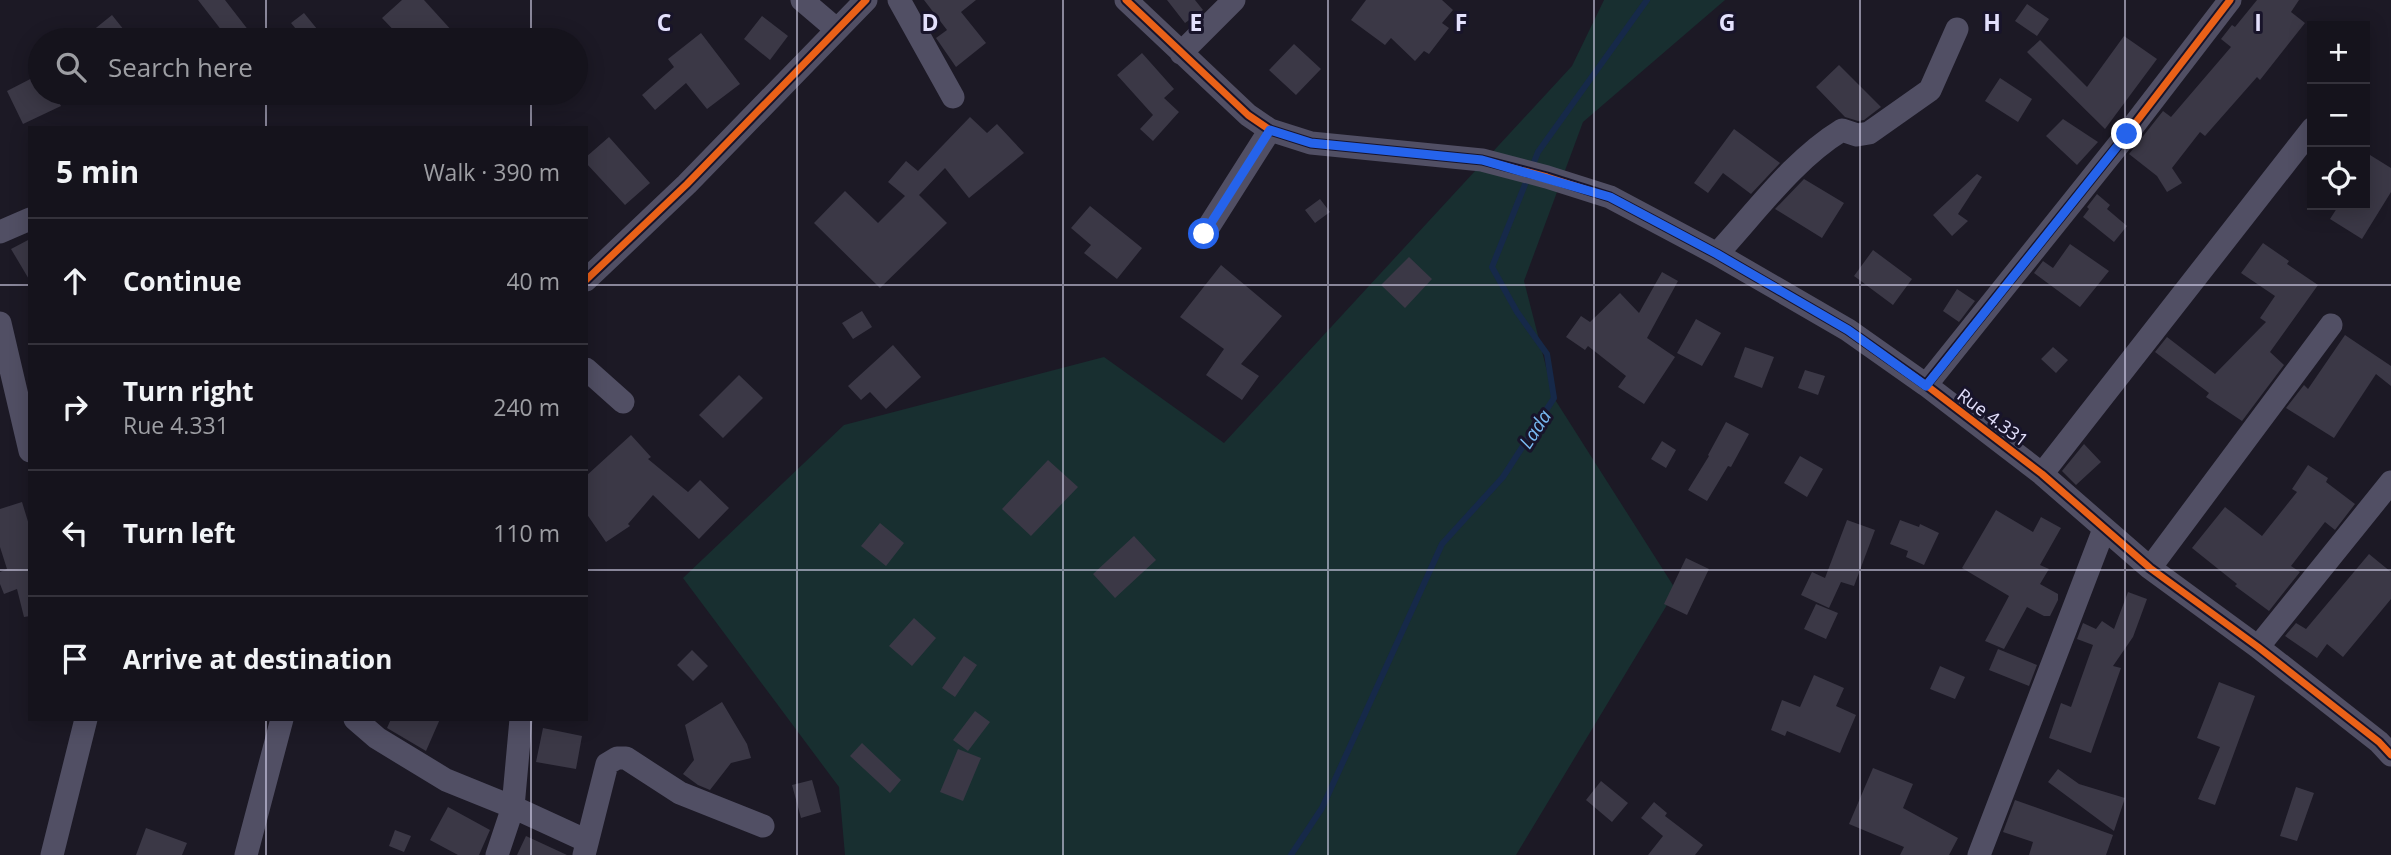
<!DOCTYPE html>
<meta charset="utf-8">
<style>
body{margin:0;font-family:"Open Sans",sans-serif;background:#222029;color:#f1f3f6}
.controls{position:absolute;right:21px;top:21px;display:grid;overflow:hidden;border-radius:0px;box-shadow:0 4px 18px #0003}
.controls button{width:63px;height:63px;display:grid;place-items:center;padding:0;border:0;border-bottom:2px solid #34323b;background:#15131c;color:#f1f3f6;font:35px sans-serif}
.stop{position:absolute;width:21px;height:21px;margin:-16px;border:5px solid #2563eb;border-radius:50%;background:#fff}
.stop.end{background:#2563eb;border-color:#fff;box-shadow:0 2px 7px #0008}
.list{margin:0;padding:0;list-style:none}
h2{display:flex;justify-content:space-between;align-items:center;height:91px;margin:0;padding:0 28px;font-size:30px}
h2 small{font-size:23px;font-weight:400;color:#9d9ea3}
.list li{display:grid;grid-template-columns:46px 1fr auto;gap:21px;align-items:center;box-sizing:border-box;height:126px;padding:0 28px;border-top:2px solid #34323b}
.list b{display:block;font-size:26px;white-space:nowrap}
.list p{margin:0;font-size:23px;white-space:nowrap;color:#9d9ea3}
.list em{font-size:23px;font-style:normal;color:#9d9ea3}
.icon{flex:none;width:38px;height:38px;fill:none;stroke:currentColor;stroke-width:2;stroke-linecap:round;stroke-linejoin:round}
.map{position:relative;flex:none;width:2391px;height:855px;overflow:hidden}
.search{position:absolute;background:#15131c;box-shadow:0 4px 18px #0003;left:28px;top:28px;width:560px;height:77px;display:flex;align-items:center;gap:18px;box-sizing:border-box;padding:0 24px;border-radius:38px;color:#9d9ea3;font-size:26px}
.panel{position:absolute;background:#15131c;box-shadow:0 4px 18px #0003;left:28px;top:126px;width:560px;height:595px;border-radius:0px}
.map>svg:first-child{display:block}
.green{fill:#182f30}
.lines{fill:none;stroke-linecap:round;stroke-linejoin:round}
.stream{stroke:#162949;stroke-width:6}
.building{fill:#3b3846}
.street{stroke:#514f64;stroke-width:23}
.cycleway-casing{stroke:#18142a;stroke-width:11}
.cycleway{stroke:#ea6118;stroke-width:7}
.route{stroke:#2563eb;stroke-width:9}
.grid{fill:none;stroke:#e3e0fc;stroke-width:2;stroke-opacity:0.55}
.labels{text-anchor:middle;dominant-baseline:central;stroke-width:6;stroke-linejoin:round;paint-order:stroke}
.street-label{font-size:18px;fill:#e3e0fc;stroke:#18142a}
.water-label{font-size:19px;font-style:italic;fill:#78baf2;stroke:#18142a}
.grid-label{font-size:23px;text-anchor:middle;font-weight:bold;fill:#e3e0fc;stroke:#18142a;stroke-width:6;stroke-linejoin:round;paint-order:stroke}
</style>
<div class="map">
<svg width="2391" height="855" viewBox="0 0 2391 855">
<rect width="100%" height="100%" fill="#1c1925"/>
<!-- green -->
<path class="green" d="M1604,0H1725L1583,122L1524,281L1554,398L1676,590L1516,855H845L839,787L683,578L844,425L1104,357L1224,443L1572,66Z"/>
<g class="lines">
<!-- stream -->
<path class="stream" d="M1291,855L1322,808L1442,544L1503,477L1554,398L1547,354L1517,312L1492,267L1538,152L1647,0"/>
</g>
<!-- building -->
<path class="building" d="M198,0H225L256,40H229Z
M402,0H424L453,32L444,40H403L382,18Z
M924,0H976L961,12L986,43L956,67L936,38L947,30Z
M1167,0H1195L1203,10L1185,23Z
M1366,0H1442L1453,10L1442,23L1449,28L1429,54L1424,51L1415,61L1391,38L1385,45L1351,20Z
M2257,0H2299L2291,12L2305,23L2260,80L2257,77L2205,136L2200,132L2172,168L2182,183L2167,192L2157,176L2129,154L2163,111L2171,117L2231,47L2221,39L2232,25L2235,27Z
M2027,4L2049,19L2037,36L2015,21Z
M304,13L326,40H305L291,23Z
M112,15L124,30L111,40H81Z
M762,16L788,36L770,60L744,39Z
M701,33L740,84L707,109L686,83L655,110L642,95L674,67L668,59Z
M2124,36L2157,59L2105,129L2027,52L2040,40L2087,87Z
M1294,44L1321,69L1296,95L1269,70Z
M1142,53L1174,89L1164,98L1179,112L1153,141L1140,129L1153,115L1117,75Z
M1839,65L1881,107L1864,120L1858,121L1845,117L1816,87Z
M40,74V93H54L61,106L23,124L7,91Z
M2000,78L2032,99L2018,122L1985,101Z
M970,117L987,133L997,124L1024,153L969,198L945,168L919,195L947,223L880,288L814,223L845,191L878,223L905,196L888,182L906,161L918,171Z
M2063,119L2098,142L2077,165L2046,136Z
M1734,129L1780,163L1751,194L1723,173L1708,193L1694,183Z
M609,137L650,183L625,205L586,163V157Z
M2370,155L2391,168V192L2362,239L2330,219L2339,205H2365V164Z
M1977,174L1982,177L1958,214L1968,221L1952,236L1933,215Z
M1804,179L1844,203L1822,238L1775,209Z
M2097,194L2110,205L2107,209L2127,226L2114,242L2083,217L2089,209L2087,207Z
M1320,199L1330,212L1315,223L1305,210Z
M1090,206L1142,248L1117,279L1084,253L1091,245L1071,228Z
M30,239V281L11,249Z
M2263,243L2289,261L2287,264L2318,285L2270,352L2284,365L2242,421L2206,397L2209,393L2155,352L2167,337L2215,374L2266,322L2260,318L2275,296L2241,273Z
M2070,244L2109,271L2080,307L2034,273L2043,261L2053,268Z
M1873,250L1912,279L1893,305L1854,276Z
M1409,257L1432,279L1405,308L1381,285Z
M1221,265L1282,316L1241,364L1259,376L1242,400L1206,375L1224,349L1180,317Z
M1662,272L1678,281L1647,338L1675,357L1644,404L1618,387L1626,376L1588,346L1585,350L1566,337L1581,316L1590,322L1620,293L1639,313Z
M1957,289L1975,301L1959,322L1943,311Z
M862,311L872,327L853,339L842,323Z
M1696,319L1721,333L1702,366L1677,353Z
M2345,335L2391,366V386L2376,374L2334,438L2286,408L2304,385L2308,389Z
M893,345L921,377L886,409L870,392L861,400L848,386Z
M1745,347L1774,357L1762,388L1734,377Z
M2053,347L2068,360L2056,373L2041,359Z
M1805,370L1825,376L1818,395L1798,388Z
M739,375L763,398L723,438L699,415Z
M1726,422L1749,434L1731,467L1728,466L1707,501L1688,490L1709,456L1708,455Z
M631,435L651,457L648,459L688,492L700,480L729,508L699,539L653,495L628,524L630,526L606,542L586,513V476Z
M1662,441L1676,450L1666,468L1651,459Z
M2084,444L2101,462L2076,485L2062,471Z
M1800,456L1823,469L1807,497L1784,483Z
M1048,460L1078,487L1031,536L1002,509Z
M2308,465L2328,478L2326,482L2355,504L2335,530L2325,522L2291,566L2300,572L2269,611L2235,586L2237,584L2192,548L2225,507L2262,536L2297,492L2292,489Z
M22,502L30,528V616L24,617L17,589L4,594L0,584V572L7,569L0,547V509Z
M1996,510L2033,532L2041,517L2061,528L2040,565L2049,569L2040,584L2058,594V600L2050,616H2044L2027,607L2004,649L1985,641L2009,596L1962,568Z
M1847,520L1875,530L1854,586L1841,582L1829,608L1801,595L1812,572L1825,578Z
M1900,520L1919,527L1920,524L1939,533L1924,565L1906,557L1908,551L1890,544Z
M880,523L904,543L886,566L861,546Z
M1134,536L1156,560L1115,598L1093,574Z
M2369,554L2391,572V599L2343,657L2327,644L2317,658L2285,636L2296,623L2306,629Z
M1686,558L1709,569L1687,615L1664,604Z
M2128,592L2147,599L2133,637L2113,666L2121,668L2091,753L2049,738L2061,703L2071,707L2093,645L2077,639L2083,623L2096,629L2102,621L2114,629Z
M1816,604L1838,613L1826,639L1804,629Z
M914,618L936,638L912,666L889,646Z
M1998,649L2037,665L2029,686L1989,670Z
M692,650L708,666L693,681L677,665Z
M964,656L977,665L955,697L942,688Z
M1940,666L1965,677L1955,699L1930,689Z
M1814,675L1844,688L1836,706L1856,715L1840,753L1787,731L1785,736L1771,730L1782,700L1800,707Z
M2219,682L2255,696L2215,805L2198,799L2220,747L2197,738Z
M722,702L747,744L751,758L731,763L710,790L698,785L683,774L694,760L685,725Z
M975,711L990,722L968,751L953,740Z
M391,719H440L426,751L387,728Z
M543,728L582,736L576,769L536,762Z
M862,743L901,780L890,793L850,756Z
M958,749L981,758L963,801L940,792Z
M1873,768L1913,784L1903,808L1958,838L1949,855H1900L1904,847L1849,824Z
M2058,769L2079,784L2125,798L2114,831L2048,782Z
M812,780L821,812L801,818L792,785Z
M1601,781L1628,803L1612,822L1586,800Z
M2296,787L2314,793L2297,841L2280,836Z
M2015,800L2113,835L2106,855H2029L2033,842L2003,832Z
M1654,802L1667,813L1665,816L1703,845L1695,855H1648L1663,836L1641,818Z
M448,807L490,830L479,855H458L430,840Z
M146,828L187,843L182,855H136Z
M395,830L411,836L404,852L389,846Z
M526,836L567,855H517Z"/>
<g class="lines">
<!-- street -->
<path class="street" d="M802,0L836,29
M899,0L953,97
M1126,0L1248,115L1270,130L1311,143L1482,160L1547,177L1610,197L1717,254L1848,330L1926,385L2042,474L2150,568L2258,647L2379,742L2391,755
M1181,53L1234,0
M0,232L30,219
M1204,234L1270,130
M1717,254C1756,212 1793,160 1842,130L1857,135L1869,133L1930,90L1957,29
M586,280L687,184L866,0
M0,323L30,451
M586,369L623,402
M1926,385L2127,134L2230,0
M2042,474L2312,129
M2150,568L2331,325
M2258,647L2391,482
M355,719L377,738L446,780L513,807L587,841
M52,855L86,719
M246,855L282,719
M497,855L513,807L521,719
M584,855L607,764L617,758H626L680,793L763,826
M1979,855L2104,529"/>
<!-- cycleway casing -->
<g class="cycleway-casing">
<path id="cycleway" d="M1126,0L1248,115L1270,130L1311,143L1482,160L1547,177L1610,197L1717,254L1848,330L1926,385L2042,474L2150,568L2258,647L2379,742L2391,755
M586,280L687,184L866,0
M1926,385L2127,134L2230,0"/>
</g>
<!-- cycleway -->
<use href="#cycleway" class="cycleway"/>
</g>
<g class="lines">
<!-- route -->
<path class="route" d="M1204,234L1270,130L1311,143L1482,160L1610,197L1717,254L1848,330L1926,386L2127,134"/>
</g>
<!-- grid -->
<path class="grid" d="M266,0V40M531,0V40M797,0V855M1063,0V855M1328,0V855M1594,0V855M1860,0V855M2125,0V855M266,93V128M531,93V128M0,285H30M586,285H2391M0,570H30M586,570H2391M266,719V855M531,719V855"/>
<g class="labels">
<!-- street labels -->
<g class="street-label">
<text transform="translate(1993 417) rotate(37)">Rue 4.331</text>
</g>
<!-- water labels -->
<g class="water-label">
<text transform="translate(1535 429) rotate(-57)">Lada</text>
</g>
</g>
<g class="grid-label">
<text x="664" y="31">C</text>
<text x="930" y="31">D</text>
<text x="1196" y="31">E</text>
<text x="1461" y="31">F</text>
<text x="1727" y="31">G</text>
<text x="1992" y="31">H</text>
<text x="2258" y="31">I</text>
</g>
</svg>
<div class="controls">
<button>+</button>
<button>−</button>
<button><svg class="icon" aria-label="locate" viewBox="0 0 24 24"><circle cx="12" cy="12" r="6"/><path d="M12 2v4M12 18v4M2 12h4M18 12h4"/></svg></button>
</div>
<div class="stop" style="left:1204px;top:234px"></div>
<div class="stop end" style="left:2127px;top:134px"></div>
<div class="search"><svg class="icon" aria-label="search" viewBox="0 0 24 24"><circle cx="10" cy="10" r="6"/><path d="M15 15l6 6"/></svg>Search here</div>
<section class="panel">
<h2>5 min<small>Walk · 390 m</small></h2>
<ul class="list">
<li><svg class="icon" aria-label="ahead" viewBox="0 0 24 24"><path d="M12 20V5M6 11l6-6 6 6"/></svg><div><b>Continue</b></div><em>40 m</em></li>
<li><svg class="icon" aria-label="right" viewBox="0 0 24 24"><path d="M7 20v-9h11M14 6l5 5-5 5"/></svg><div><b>Turn right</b><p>Rue 4.331</p></div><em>240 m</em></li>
<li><svg class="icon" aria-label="left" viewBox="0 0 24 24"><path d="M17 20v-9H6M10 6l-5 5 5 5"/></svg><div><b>Turn left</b></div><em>110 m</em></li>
<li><svg class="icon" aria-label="arrive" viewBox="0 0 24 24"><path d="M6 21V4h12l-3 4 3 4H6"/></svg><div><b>Arrive at destination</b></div></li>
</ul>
</section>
</div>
